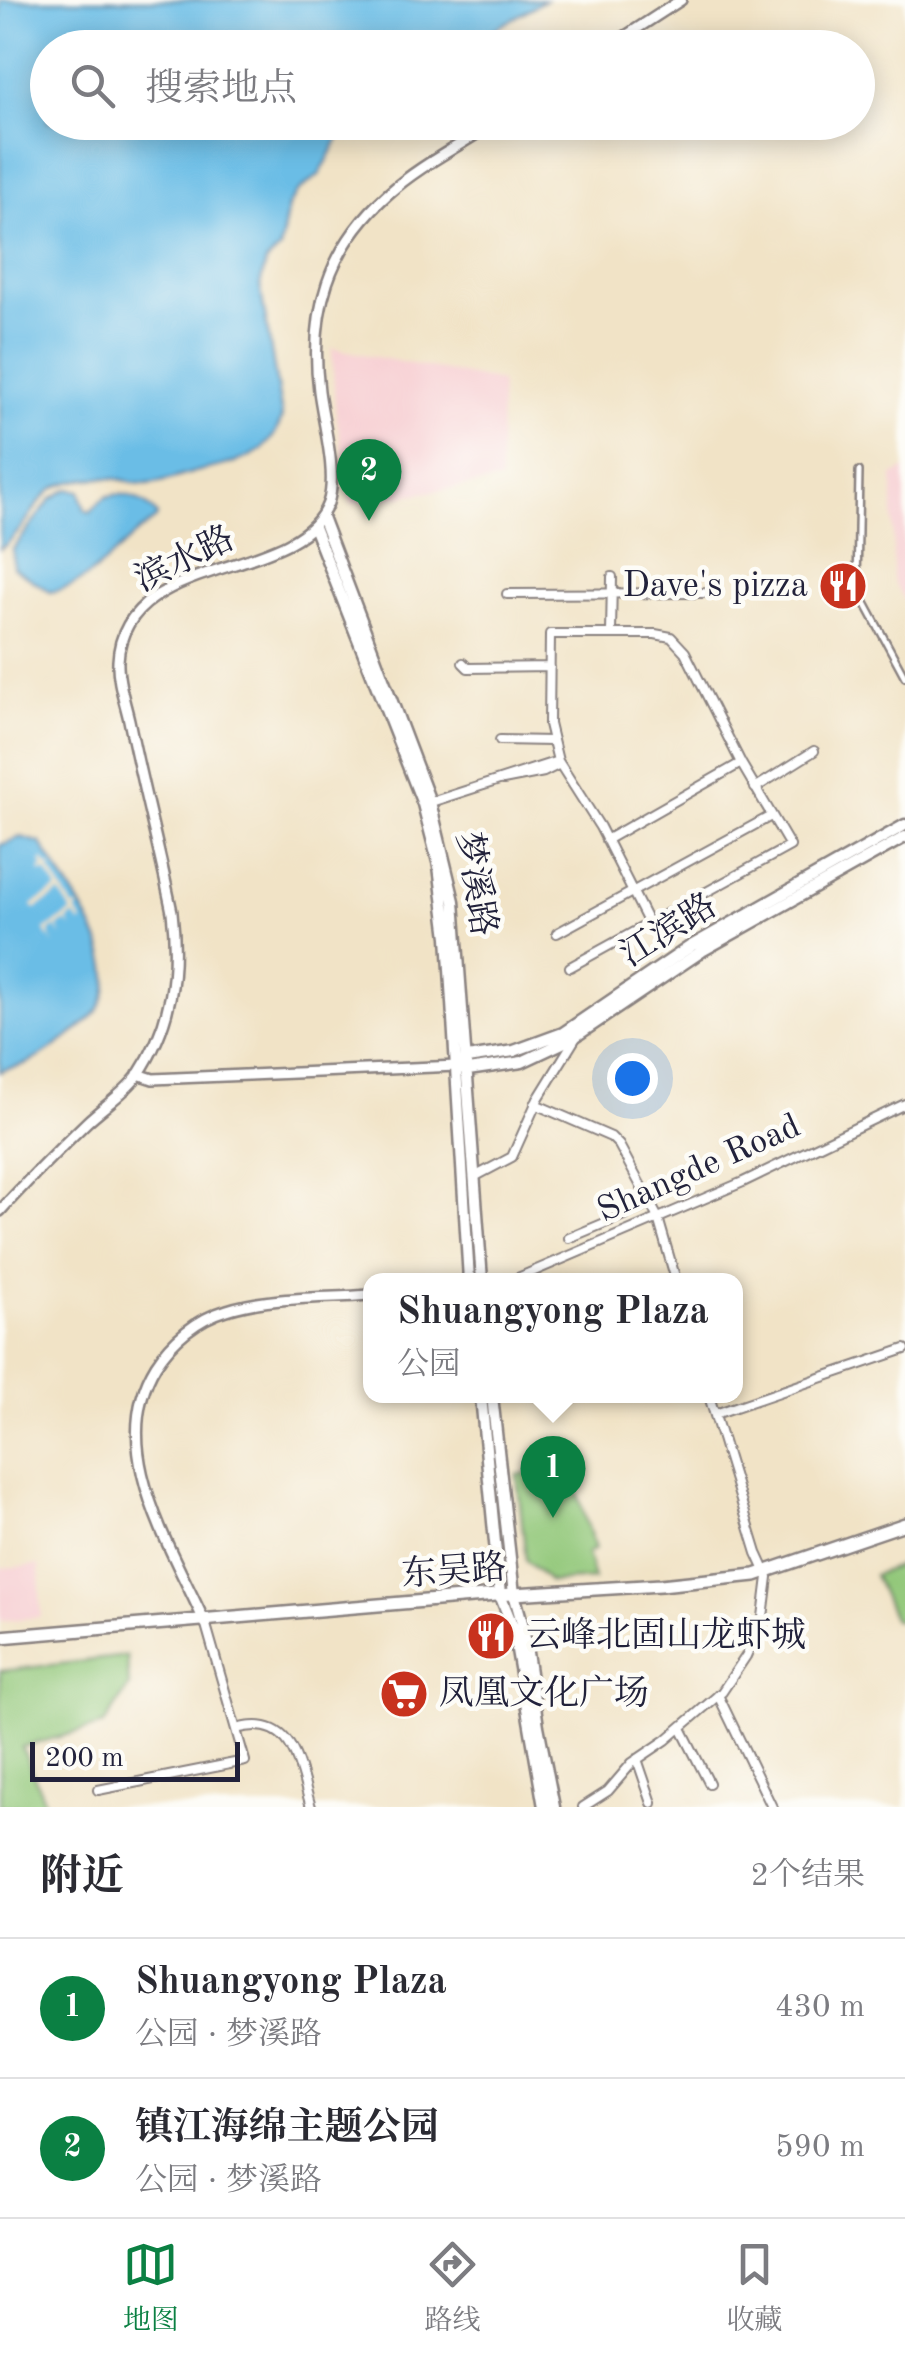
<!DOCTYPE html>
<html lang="zh">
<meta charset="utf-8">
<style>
body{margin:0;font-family:"Old Standard TT","Noto Serif SC",serif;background:#f7f7f7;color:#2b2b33}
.scale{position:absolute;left:30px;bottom:25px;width:210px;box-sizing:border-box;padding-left:10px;border:5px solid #22223b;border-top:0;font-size:28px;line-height:35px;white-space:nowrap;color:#22223b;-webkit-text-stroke:8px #fdfcf7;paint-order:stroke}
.you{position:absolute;left:632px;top:1078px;width:35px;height:35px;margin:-25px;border:8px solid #fff;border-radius:50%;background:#1a73e8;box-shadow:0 0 0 15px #1a73e833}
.badge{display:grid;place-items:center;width:65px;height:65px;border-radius:50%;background:#0b8043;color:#fff;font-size:32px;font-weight:700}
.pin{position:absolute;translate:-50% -82px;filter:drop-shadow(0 2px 5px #0008)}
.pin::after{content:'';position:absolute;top:52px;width:35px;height:30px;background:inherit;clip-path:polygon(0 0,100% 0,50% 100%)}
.popup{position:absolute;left:363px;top:1273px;width:380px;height:130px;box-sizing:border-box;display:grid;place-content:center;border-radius:20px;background:#fff;filter:drop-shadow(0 2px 8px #0005);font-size:32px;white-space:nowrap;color:#7c7c81}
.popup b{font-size:38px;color:#2b2b33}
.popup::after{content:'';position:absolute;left:50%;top:100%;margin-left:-20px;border:20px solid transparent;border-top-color:#fff}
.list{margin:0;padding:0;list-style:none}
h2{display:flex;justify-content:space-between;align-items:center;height:130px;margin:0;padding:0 40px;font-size:42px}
h2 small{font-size:32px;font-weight:400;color:#7c7c81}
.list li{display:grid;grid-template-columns:65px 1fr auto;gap:30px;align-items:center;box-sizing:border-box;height:140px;padding:0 40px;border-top:2px solid #e1e1e2}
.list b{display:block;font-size:38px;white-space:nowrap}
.list p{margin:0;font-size:32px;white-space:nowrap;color:#7c7c81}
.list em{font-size:32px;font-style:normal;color:#7c7c81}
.icon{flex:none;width:55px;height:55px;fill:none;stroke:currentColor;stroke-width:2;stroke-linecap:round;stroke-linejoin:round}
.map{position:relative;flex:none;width:905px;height:1807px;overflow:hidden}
.search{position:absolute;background:#fff;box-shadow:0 5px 25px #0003;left:30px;right:30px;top:30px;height:110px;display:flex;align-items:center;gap:25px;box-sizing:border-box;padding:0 35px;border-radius:55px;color:#7c7c81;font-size:38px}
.sheet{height:410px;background:#fff}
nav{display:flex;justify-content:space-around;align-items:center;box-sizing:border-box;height:140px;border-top:2px solid #e1e1e2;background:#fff;font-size:28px;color:#7c7c81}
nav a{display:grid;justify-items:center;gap:5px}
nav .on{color:#0b8043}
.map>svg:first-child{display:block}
.built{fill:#f7cfd3}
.green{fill:#93c87a;stroke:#5a755a;stroke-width:2.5}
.water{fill:#6abde6;stroke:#467090;stroke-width:2.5}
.pier{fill:#f1e3c6}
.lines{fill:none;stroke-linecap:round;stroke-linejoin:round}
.pedestrian-casing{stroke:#8a8280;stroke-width:10}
.minor-casing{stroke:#8a8280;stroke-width:12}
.tertiary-casing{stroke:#8a8280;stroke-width:14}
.secondary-casing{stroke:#8a8280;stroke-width:15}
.primary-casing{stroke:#8a8280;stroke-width:16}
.pedestrian{stroke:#fff;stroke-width:5}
.minor{stroke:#fff;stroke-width:8}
.tertiary{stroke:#fff;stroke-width:9}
.secondary{stroke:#fff;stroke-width:10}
.primary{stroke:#fff;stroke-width:11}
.labels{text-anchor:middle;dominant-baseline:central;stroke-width:9;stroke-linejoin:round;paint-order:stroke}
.street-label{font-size:35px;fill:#22223b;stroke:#fdfcf7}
.poi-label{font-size:35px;fill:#22223b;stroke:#fdfcf7;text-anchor:start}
</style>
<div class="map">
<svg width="905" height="1807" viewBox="0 0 905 1807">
<rect width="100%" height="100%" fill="#fdfcf7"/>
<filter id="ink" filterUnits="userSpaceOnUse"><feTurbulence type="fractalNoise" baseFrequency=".01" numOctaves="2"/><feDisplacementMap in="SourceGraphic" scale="20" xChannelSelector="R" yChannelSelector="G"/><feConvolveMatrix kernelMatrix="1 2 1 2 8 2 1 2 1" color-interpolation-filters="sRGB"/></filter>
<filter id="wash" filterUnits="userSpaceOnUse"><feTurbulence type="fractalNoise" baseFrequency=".0048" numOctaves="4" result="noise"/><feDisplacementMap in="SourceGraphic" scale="40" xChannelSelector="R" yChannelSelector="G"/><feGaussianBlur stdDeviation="2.25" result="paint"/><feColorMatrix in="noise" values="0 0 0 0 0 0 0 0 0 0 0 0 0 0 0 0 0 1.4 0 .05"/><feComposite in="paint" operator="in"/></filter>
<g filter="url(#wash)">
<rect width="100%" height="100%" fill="#f1e3c6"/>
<!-- built -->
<path class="built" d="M332,348L501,382L500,481L351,504L335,407Z
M905,469V602L893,581V476Z
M39,1565L41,1617L0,1621V1568Z"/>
<!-- green -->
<path class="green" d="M559,1466L564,1487L575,1485L595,1549L587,1553L594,1579L550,1582L526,1561L517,1475Z
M905,1563V1621L894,1620L874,1575Z
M127,1656L129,1686L104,1725L22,1747L47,1807H0V1671Z"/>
<!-- water -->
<path class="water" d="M0,0H545L464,47L48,48V122L347,123L320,174L296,193L288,206L280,249L266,262L260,285L282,416C272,457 236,463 199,471C182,475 165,483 147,484C136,485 127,480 117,479C100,476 71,480 56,487C37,497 24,533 0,549Z
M67,489L80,491L85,510L90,512C95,508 101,498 109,496C127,490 146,502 157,515L156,519C120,542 94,585 50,592L13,567V549L51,499Z
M21,837L41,843C64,885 139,970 92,1017C78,1031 41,1059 22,1065C14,1068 8,1067 0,1072V845Z"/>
<!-- pier -->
<path class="pier" d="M44,860L47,866H54L49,869L73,907H80L75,910L83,922L80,923L74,915L67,920L72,928L65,921L58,926L61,936L56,927L49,931L53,944L45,930L72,912L60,893L35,909L32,905L58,889L46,871L42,873L40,870L44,867L41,862Z"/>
</g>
<g filter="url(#ink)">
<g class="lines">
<!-- pedestrian casing -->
<g class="pedestrian-casing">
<path id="pedestrian" d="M859,471L857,588L905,677"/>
</g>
<!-- minor casing -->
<g class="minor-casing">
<path id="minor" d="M507,594L703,593
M611,634L612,577
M463,663L468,668L550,667
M500,740L552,741
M503,780L544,772L560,764
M755,788L814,751
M428,803L558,761
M649,924L600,827L558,761L549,724L550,634H655L671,637L685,652L741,763
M557,933L771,816
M570,967L790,846L741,763L606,840
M535,1104L611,1137L619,1145L658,1218L676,1280
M476,1176L512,1157L538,1099L575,1039
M569,1238L650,1204
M513,1280L743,1182L905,1104
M715,1414L905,1349
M718,1695L772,1807
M681,1728L709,1783
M236,1729C294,1713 298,1764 311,1807
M637,1759L652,1803
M98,1790L245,1761L206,1625
M583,1807L608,1791L632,1763L666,1740L722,1692L746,1656L763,1617L768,1577L757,1553L709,1396"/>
</g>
<!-- tertiary casing -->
<g class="tertiary-casing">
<path id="tertiary" d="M607,48L681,0
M138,1074L153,1079L457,1066
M0,1211C28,1180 57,1151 87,1122C103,1107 125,1093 138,1075C172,1024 179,971 172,912C159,848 142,785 129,720C125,702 117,680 118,661C123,552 299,582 328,503C338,474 323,423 319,391C309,312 328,248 388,194C420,165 460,146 495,122
M205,1623C171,1546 105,1448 156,1365C172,1340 197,1319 227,1310C271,1296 325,1299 370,1295"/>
</g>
<!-- secondary casing -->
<g class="secondary-casing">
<path id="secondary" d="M322,517L430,802L454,901L482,1280
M314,527L423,804L439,866L448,937L469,1280
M461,1062L467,1058L514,1051L563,1033L691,946L905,825
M462,1068L468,1070L522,1062L573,1038L702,951L905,837
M481,1396L500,1595L513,1627L544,1807
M492,1396L514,1594L523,1626L538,1726L554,1807"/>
</g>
<!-- primary casing -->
<g class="primary-casing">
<path id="primary" d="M0,1637L496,1595L661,1585L755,1575L905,1524"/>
</g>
<!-- pedestrian -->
<use href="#pedestrian" class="pedestrian"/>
<!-- minor -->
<use href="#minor" class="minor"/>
<!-- tertiary -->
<use href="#tertiary" class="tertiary"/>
<!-- secondary -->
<use href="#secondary" class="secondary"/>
<!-- primary -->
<use href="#primary" class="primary"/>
</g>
</g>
<!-- icons -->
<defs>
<g id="restaurant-disc" transform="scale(2.5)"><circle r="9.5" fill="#c8321e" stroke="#fdfcf7"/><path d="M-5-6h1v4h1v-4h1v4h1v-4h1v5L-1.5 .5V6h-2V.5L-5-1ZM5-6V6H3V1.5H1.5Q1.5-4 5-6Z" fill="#fff"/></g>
<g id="supermarket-disc" transform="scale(2.5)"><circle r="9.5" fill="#c8321e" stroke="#fdfcf7"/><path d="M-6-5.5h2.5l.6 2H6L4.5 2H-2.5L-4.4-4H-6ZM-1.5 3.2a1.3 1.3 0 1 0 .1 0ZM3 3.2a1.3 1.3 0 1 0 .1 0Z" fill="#fff"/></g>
</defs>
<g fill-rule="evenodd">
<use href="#restaurant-disc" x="843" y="586"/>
<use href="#restaurant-disc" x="491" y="1636"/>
<use href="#supermarket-disc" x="404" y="1694"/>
</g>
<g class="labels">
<!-- street labels -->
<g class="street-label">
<text transform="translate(185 560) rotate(-26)">滨水路</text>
<text transform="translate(475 884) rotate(81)">梦溪路</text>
<text transform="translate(669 931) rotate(-32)">江滨路</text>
<text transform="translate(699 1169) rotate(-24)">Shangde Road</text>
<text transform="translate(454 1572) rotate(-4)">东吴路</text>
</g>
<!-- poi labels -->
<g class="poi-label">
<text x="808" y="586" text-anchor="end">Dave's pizza</text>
<text x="526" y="1636">云峰北固山龙虾城</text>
<text x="439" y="1694">凤凰文化广场</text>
</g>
</g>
</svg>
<div class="scale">200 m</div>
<div class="you"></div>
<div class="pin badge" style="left:553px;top:1518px">1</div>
<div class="popup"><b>Shuangyong Plaza</b>公园</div>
<div class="pin badge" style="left:369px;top:521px">2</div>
<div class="search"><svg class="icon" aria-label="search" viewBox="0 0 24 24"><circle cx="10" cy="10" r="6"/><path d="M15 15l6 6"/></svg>搜索地点</div>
</div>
<section class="sheet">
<h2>附近<small>2个结果</small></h2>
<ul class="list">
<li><span class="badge">1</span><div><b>Shuangyong Plaza</b><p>公园 · 梦溪路</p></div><em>430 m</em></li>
<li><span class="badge">2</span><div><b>镇江海绵主题公园</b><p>公园 · 梦溪路</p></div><em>590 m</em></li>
</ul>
</section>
<nav>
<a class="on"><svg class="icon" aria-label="map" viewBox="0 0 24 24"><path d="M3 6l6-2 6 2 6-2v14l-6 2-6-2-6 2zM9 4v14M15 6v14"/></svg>地图</a>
<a><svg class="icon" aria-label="directions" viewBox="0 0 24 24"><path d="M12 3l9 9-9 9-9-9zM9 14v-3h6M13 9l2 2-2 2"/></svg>路线</a>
<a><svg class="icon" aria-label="saved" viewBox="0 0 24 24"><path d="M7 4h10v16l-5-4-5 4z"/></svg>收藏</a>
</nav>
